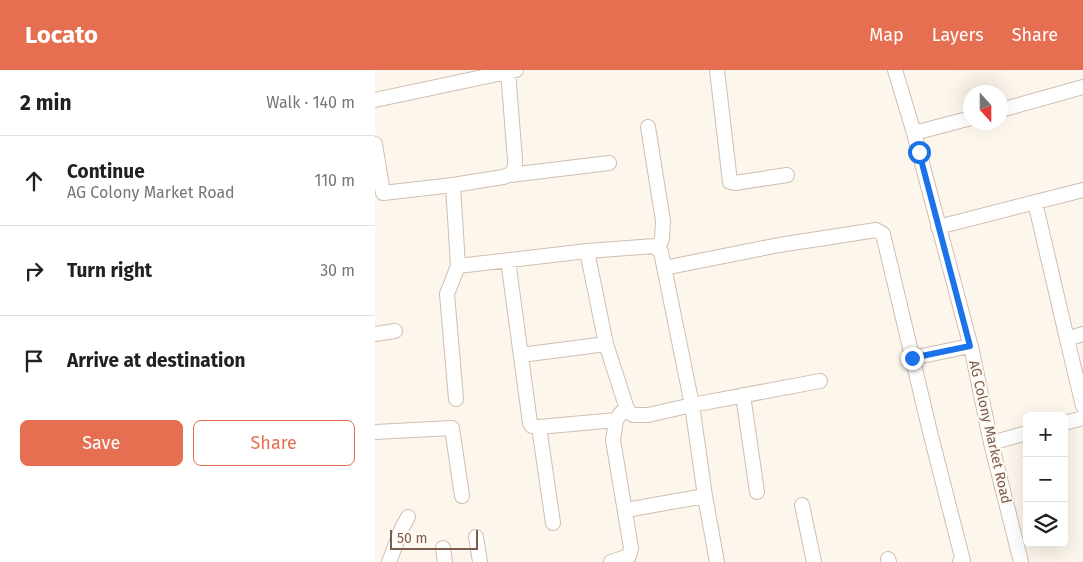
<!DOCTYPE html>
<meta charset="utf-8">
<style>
body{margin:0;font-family:"Fira Sans",sans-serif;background:#f2f2f2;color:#202124}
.controls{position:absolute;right:15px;bottom:15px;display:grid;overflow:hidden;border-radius:8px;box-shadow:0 5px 20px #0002}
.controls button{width:45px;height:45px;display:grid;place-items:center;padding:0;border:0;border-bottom:1px solid #e0e0e0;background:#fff;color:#202124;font:25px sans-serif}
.compass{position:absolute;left:588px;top:15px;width:45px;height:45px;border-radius:50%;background:#fff;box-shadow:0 5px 20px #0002;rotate:159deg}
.scale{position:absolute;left:15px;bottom:12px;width:88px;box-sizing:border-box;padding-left:5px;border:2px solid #7a5c4d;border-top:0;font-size:14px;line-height:18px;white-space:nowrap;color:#7a5c4d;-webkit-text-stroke:4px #fffaf3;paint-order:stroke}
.stop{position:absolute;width:15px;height:15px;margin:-11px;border:4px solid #1a73e8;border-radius:50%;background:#fff}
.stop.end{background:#1a73e8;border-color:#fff;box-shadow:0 1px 5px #0008}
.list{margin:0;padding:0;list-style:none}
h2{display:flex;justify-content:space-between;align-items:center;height:65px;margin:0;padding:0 20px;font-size:21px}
h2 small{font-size:16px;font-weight:400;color:#757577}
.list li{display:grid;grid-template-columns:32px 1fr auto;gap:15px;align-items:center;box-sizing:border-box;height:90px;padding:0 20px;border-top:1px solid #e0e0e0}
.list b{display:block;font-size:19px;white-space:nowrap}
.list p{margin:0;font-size:16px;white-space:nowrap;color:#757577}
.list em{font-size:16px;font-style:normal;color:#757577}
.actions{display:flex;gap:10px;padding:15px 20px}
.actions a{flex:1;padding:11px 0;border:1px solid #e76f51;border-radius:8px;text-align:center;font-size:18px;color:#e76f51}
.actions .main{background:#e76f51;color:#fff}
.icon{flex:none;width:28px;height:28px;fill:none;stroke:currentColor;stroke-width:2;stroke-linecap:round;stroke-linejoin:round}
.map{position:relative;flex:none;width:708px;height:492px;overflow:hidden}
header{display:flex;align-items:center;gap:30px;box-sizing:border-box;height:70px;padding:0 25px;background:#e76f51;color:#fff}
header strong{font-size:24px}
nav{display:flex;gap:28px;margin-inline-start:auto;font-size:18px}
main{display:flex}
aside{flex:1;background:#fff}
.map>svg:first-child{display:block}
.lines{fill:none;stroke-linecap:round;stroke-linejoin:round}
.minor-casing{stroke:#d1beb0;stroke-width:16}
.minor{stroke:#fff;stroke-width:14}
.route{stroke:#1a73e8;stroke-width:6}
.labels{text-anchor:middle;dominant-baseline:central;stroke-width:4;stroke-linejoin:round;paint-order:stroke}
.street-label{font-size:14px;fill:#7a5c4d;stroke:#fffaf3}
</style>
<header>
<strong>Locato</strong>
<nav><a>Map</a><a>Layers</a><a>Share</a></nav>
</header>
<main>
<aside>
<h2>2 min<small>Walk · 140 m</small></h2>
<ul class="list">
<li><svg class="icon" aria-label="ahead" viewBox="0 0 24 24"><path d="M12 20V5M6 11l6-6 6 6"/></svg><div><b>Continue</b><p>AG Colony Market Road</p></div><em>110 m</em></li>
<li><svg class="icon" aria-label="right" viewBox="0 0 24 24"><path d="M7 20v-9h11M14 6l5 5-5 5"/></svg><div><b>Turn right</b></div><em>30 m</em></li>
<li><svg class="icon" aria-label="arrive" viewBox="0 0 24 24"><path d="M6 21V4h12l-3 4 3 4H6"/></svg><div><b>Arrive at destination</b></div></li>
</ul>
<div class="actions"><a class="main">Save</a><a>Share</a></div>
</aside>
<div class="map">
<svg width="708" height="492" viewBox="0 0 708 492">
<rect width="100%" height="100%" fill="#fdf6ec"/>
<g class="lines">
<!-- minor casing -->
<g class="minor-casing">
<path id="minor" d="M342,0L355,112L360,113L412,105
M520,0L539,63L597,281L616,373L646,492
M0,30L141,0
M626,40L708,17
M273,57L288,151L287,169L283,178
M539,63L596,48
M0,74L8,123L78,115L83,196L72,224L81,329
M135,105L234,93
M78,115L128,107C138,104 140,101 140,90L133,1
M660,132L692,269
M563,157L708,120
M212,181L280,176L286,182L317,335L330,426L342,492
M133,190L155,353L157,356L164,357L241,350
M83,196L212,181L231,274L251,336L254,342L258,345H273L317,335L445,311
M289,198L404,175L501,160L508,164L555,362L588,491L585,492
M0,264L20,261
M708,264L692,269L708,336
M146,285L231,274
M537,288L595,276
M368,325L382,422
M689,353L708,348
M164,357L178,453
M0,362L77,358L87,426
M616,373L652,363
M427,435L439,492
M251,440L330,426
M101,467L105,492
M68,478L70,492
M513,489L514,492
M14,492L27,458L33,447
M236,492L254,486L256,478L238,370L241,350L246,343"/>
</g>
<!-- minor -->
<use href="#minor" class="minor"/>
</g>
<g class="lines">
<!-- route -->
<path class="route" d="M537,288L595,276L544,82"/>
</g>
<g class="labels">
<!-- street labels -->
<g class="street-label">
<text transform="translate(615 362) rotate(77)">AG Colony Market Road</text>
</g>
</g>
</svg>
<div class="controls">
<button>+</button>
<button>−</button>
<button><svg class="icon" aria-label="layers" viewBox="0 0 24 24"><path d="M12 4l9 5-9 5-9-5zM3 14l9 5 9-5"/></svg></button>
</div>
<svg class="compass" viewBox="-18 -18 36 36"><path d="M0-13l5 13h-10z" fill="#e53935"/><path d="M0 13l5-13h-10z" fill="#757577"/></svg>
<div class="scale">50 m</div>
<div class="stop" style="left:544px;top:82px"></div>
<div class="stop end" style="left:537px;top:288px"></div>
</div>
</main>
